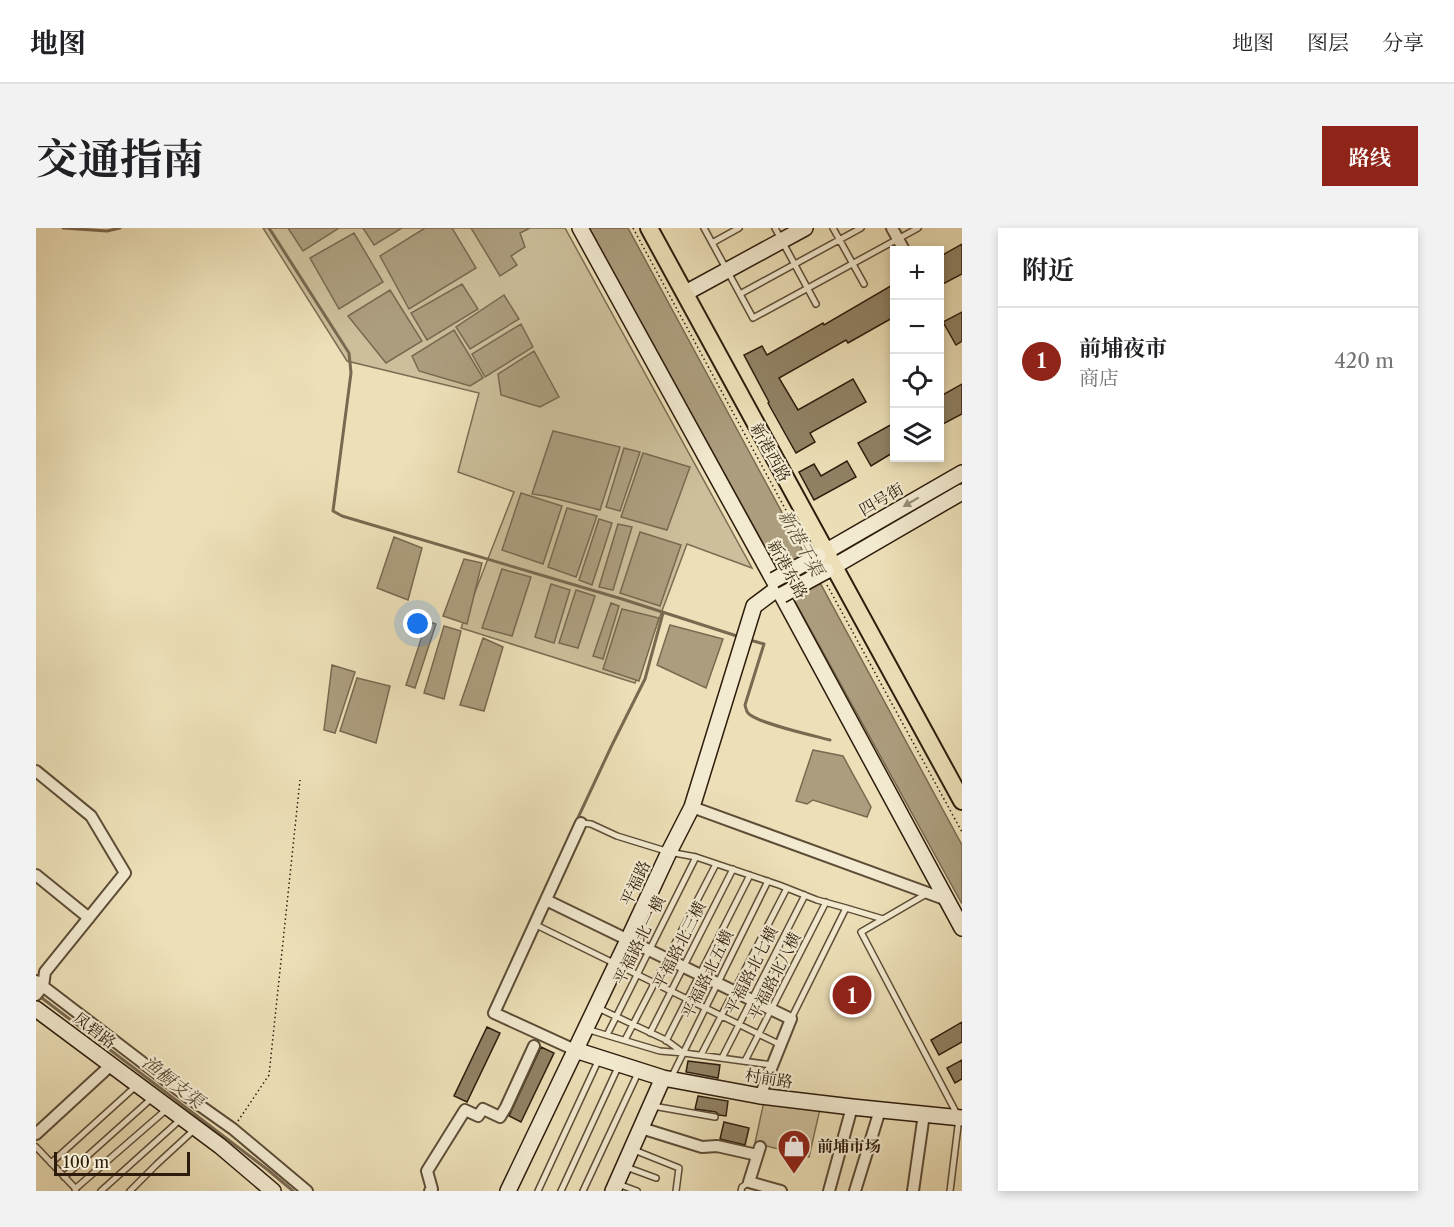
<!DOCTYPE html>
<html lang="zh">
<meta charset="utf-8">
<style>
body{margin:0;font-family:"Libre Caslon Text","Noto Serif SC",serif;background:#f2f2f2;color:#202124}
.controls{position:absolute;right:18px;top:18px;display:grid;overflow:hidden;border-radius:0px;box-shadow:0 3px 9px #0003}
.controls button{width:54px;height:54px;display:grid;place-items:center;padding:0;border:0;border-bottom:2px solid #e0e0e0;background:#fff;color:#202124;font:30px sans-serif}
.scale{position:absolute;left:18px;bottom:15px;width:136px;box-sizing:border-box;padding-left:6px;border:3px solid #2d1c0c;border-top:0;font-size:16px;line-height:21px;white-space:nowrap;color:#2d1c0c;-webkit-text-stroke:4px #f3ebd1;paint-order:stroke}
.you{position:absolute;left:382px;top:396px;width:21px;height:21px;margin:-15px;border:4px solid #fff;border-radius:50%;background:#1a73e8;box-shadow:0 0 0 9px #1a73e833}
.badge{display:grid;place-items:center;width:39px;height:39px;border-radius:50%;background:#8f2418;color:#fff;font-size:20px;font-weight:700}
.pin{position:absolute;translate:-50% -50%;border:3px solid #fff;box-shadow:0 2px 6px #0006}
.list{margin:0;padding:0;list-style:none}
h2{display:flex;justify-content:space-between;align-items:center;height:78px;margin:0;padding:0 24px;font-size:26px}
h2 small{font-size:20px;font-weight:400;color:#757577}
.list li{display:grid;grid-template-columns:39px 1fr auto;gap:18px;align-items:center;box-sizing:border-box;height:108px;padding:0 24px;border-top:2px solid #e0e0e0}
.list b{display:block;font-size:22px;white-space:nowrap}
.list p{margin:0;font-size:20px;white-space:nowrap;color:#757577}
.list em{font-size:20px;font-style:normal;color:#757577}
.icon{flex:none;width:33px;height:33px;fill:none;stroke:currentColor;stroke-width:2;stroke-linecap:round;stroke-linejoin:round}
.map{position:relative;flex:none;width:926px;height:963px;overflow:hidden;border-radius:0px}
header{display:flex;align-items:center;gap:36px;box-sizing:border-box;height:84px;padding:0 30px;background:#fff;border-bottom:2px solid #e0e0e0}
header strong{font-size:28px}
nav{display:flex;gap:33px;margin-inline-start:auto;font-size:21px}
.intro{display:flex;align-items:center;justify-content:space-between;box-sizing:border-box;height:144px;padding:0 36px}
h1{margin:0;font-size:42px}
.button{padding:15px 27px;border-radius:0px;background:#8f2418;color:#fff;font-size:21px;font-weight:700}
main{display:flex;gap:36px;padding:0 36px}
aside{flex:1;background:#fff;border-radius:0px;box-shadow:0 3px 9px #0003}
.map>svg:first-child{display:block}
.green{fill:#ccbf9b;stroke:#7c6e54;stroke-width:1.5}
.water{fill:#ac9d7e;stroke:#796950;stroke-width:1.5}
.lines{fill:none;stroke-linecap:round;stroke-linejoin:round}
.stream{stroke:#796950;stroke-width:3}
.building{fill:#918265;stroke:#2d1c0c;stroke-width:1.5}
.lane-casing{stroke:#5d4d37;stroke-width:8}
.street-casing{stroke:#5d4d37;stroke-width:14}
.secondary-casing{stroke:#2d1c0c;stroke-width:18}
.primary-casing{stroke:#2d1c0c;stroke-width:20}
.path{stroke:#2d1c0c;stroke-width:1.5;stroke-dasharray:1.5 3;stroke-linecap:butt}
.lane{stroke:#f3ebd1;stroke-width:5}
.street{stroke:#f3ebd1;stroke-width:10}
.secondary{stroke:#f3ebd1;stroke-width:15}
.primary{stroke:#ede0b8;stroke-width:16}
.secondary-bridge-casing{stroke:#2d1c0c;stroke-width:18;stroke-linecap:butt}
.secondary-bridge{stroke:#f3ebd1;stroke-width:15}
.oneway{fill:#9a8e78}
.labels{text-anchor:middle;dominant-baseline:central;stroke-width:4.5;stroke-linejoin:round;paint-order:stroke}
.street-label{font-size:16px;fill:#2d1c0c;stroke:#f3ebd1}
.poi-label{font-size:16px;font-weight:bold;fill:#2d1c0c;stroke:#f3ebd1;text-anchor:start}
.water-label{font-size:18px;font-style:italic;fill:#60503a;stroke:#f3ebd1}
</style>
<header>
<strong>地图</strong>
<nav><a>地图</a><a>图层</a><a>分享</a></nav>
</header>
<div class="intro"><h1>交通指南</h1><a class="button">路线</a></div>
<main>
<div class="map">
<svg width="926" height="963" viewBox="0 0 926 963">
<rect width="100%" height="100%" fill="#ede0b8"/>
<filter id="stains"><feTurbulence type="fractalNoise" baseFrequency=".00333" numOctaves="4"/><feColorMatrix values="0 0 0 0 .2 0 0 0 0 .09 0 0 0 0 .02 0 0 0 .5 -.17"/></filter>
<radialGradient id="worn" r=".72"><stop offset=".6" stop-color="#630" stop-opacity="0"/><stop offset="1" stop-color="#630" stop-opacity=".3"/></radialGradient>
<!-- green -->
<path class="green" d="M227,0H529L716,340L651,316L599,455L425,400L478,264L422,244L443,165L311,133Z
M728,873L784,881L773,929L719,915Z"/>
<!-- water -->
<path class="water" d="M252,0H303L267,23Z
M327,0H366L338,17Z
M389,0H416L440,40L373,81L344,28Z
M435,0H494L484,5L489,19L475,28L481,37L464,48Z
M553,0H592L926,617V676Z
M318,5L347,54L303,81L274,30Z
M426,56L442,81L391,112L375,85Z
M354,62L386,113L350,135L312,88Z
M468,67L483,91L434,121L420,99Z
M485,96L497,119L449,149L436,126Z
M418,102L447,150L434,158L383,143L376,128Z
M498,123L523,169L504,179L465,167L462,146Z
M517,203L584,219L564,282L509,268L496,266Z
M588,220L604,224L584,283L570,279Z
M607,225L654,239L631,302L585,289Z
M485,265L526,278L507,336L466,322Z
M531,280L561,288L540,349L512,339Z
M563,291L576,295L556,357L543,352Z
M582,296L596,299L577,362L563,359Z
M604,304L645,317L624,378L584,365Z
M358,309L386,320L372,372L341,360Z
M428,331L446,335L431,396L407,388Z
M466,341L495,349L476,408L446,400Z
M515,356L534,362L518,415L499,409Z
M540,362L559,368L542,420L523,415Z
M575,375L583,378L567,431L557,428Z
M586,381L623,390L603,453L567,441Z
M391,393L400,396L379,460L370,457Z
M634,397L687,411L670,460L621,437Z
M408,398L425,403L408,471L388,465Z
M447,410L467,419L448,483L424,477Z
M296,437L319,444L299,505L288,502Z
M321,450L354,458L340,515L304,503Z
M777,522L807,528L835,579L831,589L777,572L771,576L760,573Z"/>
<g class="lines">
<!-- stream -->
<path class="stream" d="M27,0L71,3L84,0
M233,0L313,125L315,145L297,283L306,288L586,371L704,409
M714,412L728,416L709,477C710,480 710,483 712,485C720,495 779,508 794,512
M540,594L576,517L609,451L627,385
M2,767L232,942L257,963"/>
</g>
<!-- building -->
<path class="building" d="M926,16V46L903,58V29Z
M858,56V89L812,115L810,112L743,150L762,182L817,151L830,174L774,205L779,214L760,225L732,175L733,174L708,127L726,118L731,127L787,95L788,97Z
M926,84V113L920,117L907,94Z
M926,156V186L903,198V169Z
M858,195V224L835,238L822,215Z
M811,233L820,249L778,272L763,244L778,236L785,248Z
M926,794V814L903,827L895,812Z
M451,799L464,805L431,874L418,868Z
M505,819L518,825L485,894L473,888Z
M926,832V851L919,855L911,840Z
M652,833L684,837L682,850L650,844Z
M662,868L692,873L690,888L683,887L680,884L659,881Z
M688,894L713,900L709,917L684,911Z"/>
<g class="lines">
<!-- lane casing -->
<g class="lane-casing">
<path id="lane" d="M668,0L717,90L882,0
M739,0L780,76
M797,0L828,56
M676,15L703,0
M704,66L825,0
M545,595L555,596L581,608L633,624L660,629L743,657L781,672L810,680
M892,665L825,704L923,890L914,963
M498,696L745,817
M562,780L630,812L646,824
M755,791L810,680L847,691
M550,801L624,823L648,825L736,837
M614,805L697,641
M571,807L660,629
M589,812L680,636
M630,813L714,647
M665,827L751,660
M686,830L769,667
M709,833L790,674
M635,850L732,653
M617,878L679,889
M0,919L40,961
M598,922L643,940L640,963
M15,935L100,858
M590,939L620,950
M28,949L116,870
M582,956L601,963
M39,961L131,881
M65,963L145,891
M94,963L121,936L159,901
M502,963L563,831
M525,963L583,837
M547,963L602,845
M705,963L706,959L713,954"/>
</g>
<!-- street casing -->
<g class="street-casing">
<path id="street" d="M856,0L868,22
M0,543L55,588L89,645L9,744L7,758L0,767
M656,579L911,672
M0,647L53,690
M510,672L755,791L724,868
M0,753L149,867L197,901L271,963
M539,822L458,785L545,595
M605,900L666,919L681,918L721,927
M0,906L75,837
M724,919L713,954L745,963
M394,963L396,961L391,943L429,882L442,888L447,881L464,889L470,879L498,818
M793,963L816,879
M819,963L844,882
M877,963L888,886"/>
</g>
<!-- secondary casing -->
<g class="secondary-casing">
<path id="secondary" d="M544,0L742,360L926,700
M655,62L769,0
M782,328L926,245
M790,343L926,264
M0,781L184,918L237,963
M539,822L627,850L724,868L816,879L926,890
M472,963L592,712L633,624L656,579L718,378L742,360
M577,963L627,850"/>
</g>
<!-- primary casing -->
<g class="primary-casing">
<path id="primary" d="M613,0L926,573"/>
</g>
<!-- path -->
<path class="path" d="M597,0L771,321
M791,357L926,604
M202,893L233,847L264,552"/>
<!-- lane -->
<use href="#lane" class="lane"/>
<!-- street -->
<use href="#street" class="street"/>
<!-- secondary -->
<use href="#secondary" class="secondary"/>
<!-- primary -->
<use href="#primary" class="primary"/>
<!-- secondary-bridge casing -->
<g class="secondary-bridge-casing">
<path id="secondary-bridge" d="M738,352L782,328
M746,367L790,343"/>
</g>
<!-- secondary-bridge -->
<use href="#secondary-bridge" class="secondary-bridge"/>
</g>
<!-- one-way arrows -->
<defs><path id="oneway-solid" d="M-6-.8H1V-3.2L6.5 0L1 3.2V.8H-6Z" transform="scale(1.5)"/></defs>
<use class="oneway" href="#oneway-solid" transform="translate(875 274) rotate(150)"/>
<!-- icons -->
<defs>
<g id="shop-pin" transform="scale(1.725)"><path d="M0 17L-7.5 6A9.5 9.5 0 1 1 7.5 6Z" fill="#8f2418" stroke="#f3ebd1"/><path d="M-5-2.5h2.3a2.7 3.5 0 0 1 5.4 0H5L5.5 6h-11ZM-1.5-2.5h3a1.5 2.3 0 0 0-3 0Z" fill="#fff"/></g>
</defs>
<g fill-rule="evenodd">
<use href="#shop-pin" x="758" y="918"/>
</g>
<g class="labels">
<!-- street labels -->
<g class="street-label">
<text transform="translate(735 224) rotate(61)">新港西路</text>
<text transform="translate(845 271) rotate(-30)">四号街</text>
<text transform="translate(752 341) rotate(61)">新港东路</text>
<text transform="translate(599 655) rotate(-65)">平福路</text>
<text transform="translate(603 712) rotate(-64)">平福路北一横</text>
<text transform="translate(643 717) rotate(-63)">平福路北三横</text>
<text transform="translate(715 742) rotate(-63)">平福路北七横</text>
<text transform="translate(671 746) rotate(-64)">平福路北五横</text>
<text transform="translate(738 748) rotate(-63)">平福路北八横</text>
<text transform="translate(59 802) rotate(37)">凤碧路</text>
<text transform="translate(733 850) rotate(9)">村前路</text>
</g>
<!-- poi labels -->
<g class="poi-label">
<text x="781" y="918">前埔市场</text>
</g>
<!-- water labels -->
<g class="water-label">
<text transform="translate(765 315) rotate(61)">新港干渠</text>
<text transform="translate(137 854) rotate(38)">渔橱支渠</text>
</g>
</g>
<rect width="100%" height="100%" filter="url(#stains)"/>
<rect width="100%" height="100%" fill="url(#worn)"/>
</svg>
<div class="controls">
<button>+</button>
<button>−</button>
<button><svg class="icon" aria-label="locate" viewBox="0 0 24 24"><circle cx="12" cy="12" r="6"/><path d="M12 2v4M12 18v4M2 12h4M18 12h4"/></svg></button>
<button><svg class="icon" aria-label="layers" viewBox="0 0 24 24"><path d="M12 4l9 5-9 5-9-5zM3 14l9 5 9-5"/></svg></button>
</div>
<div class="scale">100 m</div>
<div class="you"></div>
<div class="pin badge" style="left:816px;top:767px">1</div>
</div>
<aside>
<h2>附近<small></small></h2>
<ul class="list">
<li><span class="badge">1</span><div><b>前埔夜市</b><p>商店</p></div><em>420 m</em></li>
</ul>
</aside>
</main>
